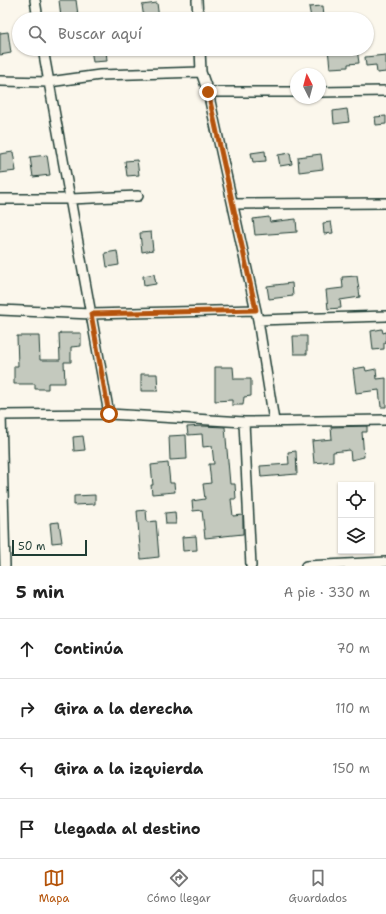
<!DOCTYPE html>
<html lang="es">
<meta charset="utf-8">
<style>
body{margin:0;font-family:"Shantell Sans",sans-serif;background:#f2f2f2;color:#222}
.controls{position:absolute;right:12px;bottom:12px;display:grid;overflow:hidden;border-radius:0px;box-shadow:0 1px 3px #0004}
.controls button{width:36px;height:36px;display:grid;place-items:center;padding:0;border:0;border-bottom:1px solid #e0e0e0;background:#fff;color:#222;font:20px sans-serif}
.compass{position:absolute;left:290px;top:68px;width:36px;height:36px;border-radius:50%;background:#fff;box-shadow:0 1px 3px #0004;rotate:354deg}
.scale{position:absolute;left:12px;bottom:10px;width:75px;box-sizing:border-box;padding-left:4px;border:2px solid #1f3d34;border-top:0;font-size:11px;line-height:14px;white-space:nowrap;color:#1f3d34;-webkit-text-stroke:3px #fbf7ec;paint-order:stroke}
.stop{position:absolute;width:12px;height:12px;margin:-9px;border:3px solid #b45309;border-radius:50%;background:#fff}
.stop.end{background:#b45309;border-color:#fff;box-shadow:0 1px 4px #0008}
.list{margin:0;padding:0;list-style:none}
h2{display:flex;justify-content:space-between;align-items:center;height:52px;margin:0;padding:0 16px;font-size:17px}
h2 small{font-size:13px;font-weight:400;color:#767676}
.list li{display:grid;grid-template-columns:26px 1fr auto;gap:12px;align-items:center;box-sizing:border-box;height:60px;padding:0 16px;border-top:1px solid #e0e0e0}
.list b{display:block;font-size:15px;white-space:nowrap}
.list em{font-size:13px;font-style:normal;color:#767676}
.icon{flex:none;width:22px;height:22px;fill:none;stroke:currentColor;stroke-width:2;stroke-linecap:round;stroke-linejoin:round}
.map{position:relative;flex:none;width:386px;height:566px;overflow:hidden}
.search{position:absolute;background:#fff;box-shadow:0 1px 3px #0004;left:12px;right:12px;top:12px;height:44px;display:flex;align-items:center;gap:10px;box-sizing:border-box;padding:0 14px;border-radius:22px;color:#767676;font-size:15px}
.sheet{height:292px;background:#fff}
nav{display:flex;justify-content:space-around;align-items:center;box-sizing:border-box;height:56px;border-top:1px solid #e0e0e0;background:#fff;font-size:11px;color:#767676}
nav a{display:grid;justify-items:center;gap:2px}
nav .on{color:#b45309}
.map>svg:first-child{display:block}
.building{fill:#c4c9be;stroke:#1f3d34}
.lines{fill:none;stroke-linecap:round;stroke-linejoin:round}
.street-casing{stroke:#1f3d34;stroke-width:12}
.street{stroke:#fbf7ec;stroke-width:9}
.route{stroke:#b45309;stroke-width:5}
</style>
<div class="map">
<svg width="386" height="566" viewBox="0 0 386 566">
<rect width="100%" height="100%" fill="#fbf7ec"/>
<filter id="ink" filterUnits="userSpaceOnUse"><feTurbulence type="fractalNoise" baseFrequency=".025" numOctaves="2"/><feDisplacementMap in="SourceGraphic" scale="8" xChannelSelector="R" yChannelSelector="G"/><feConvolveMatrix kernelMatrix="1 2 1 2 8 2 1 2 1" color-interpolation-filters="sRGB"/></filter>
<g filter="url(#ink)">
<!-- building -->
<path class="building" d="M59,0H76L78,15L61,17Z
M157,3L159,19H144L142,5Z
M323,6L324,17L311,18L309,7Z
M8,32L11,53L0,55V33Z
M91,49H106L107,61L93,62Z
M328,49H357L359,63L348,64V67L330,68Z
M386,55V72L377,73L376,65L366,66L365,57Z
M347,109L349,122L334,124L333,111Z
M386,116V124L376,125L375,117Z
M265,151L266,161L253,162L251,153Z
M13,152L16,171L0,173V154Z
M290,153L292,164L280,166L278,155Z
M321,154L323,169L299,172L298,157Z
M47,155L50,175L33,177L30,157Z
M137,160L139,175L127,176L125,161Z
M269,217L270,222L296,219L297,232L255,235L253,219Z
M331,222L333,233L324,234L323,223Z
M151,232L153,250L142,252L140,233Z
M117,251L119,265L107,267L105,253Z
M154,274L156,284L144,286L143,276Z
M357,276L360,297L340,300L341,308L328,309L326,290L343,288L342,277Z
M292,283L293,296L269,299L267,286Z
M382,329L383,333L386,332V343H384V349L373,350L371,331Z
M61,333H81V346L71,347V362H64L65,383H48V389H35V384H14V366H18L17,336H39L40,360H60L59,334Z
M293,336H307V354H294Z
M215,367H233L234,379H251V396L244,397L243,405H232V400L215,401Z
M365,367L366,371L376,369L377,379L386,378V407H381L379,390L356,393L353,369Z
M141,374H157L158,391H141Z
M202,426L225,427L230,484H235L236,499H231L233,516L243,515V534L205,538L202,510L193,511L192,501L205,499L203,484L211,483L209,464H214L212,446L203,447L202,434L188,435L187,427Z
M367,426V432H362L364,457L351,460L350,450L333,452V461L314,463L312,441L332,439L331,427Z
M186,435L187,459L170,460L169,436Z
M83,436L85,450L74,451L73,437Z
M296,451L297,474L261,477L260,466L289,464L288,452Z
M168,463L170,483H174L175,492L152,494L151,485H153L151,465Z
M95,495V504L74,505V496Z
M146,510L147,522L156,521L159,557L141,559L137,511Z
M175,512L176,524H166L165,513Z
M59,522L62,542L52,543L50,523Z
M196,536L197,550L183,551L182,537Z"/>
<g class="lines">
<!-- street casing -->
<g class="street-casing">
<path id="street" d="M35,0L38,19
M197,0L198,19
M43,49L109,414
M200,49L201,72L208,92L258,320L274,421
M0,81L49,82L100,75L201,72
M208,92H296
M320,92L386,91
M0,199H70L138,196
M233,204L386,203
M0,310L91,314L256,310
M258,320L386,316
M0,415L109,414L244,422L386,420
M1,415L5,566
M244,422L251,566
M306,566L386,562"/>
</g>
<!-- street -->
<use href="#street" class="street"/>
</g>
</g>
<g class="lines" filter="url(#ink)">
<!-- route -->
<path class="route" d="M109,414L91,314L256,310L208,92"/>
</g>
</svg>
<div class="controls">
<button><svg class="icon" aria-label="locate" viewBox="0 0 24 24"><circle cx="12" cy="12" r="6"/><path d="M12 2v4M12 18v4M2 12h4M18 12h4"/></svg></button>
<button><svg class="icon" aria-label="layers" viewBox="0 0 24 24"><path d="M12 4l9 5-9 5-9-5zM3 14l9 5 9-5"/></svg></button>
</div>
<svg class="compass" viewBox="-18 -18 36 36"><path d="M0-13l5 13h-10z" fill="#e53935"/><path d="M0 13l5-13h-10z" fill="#767676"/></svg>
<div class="scale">50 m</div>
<div class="stop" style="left:109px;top:414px"></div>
<div class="stop end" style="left:208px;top:92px"></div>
<div class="search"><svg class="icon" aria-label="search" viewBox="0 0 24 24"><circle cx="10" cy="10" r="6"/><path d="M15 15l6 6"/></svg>Buscar aquí</div>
</div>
<section class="sheet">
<h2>5 min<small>A pie · 330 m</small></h2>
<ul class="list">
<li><svg class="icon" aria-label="ahead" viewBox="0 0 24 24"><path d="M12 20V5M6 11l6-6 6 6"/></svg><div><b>Continúa</b></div><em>70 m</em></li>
<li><svg class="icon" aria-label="right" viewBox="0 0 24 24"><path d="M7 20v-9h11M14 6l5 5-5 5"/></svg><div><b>Gira a la derecha</b></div><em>110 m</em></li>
<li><svg class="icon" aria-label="left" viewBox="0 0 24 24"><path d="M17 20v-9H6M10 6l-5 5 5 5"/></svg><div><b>Gira a la izquierda</b></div><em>150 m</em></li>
<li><svg class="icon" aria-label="arrive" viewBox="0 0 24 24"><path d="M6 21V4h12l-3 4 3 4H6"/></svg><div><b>Llegada al destino</b></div></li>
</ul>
</section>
<nav>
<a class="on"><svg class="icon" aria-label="map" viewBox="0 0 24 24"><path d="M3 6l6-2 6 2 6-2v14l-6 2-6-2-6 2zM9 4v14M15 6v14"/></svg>Mapa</a>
<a><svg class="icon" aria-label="directions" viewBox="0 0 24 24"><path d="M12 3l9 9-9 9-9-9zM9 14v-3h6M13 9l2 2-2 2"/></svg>Cómo llegar</a>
<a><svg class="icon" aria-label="saved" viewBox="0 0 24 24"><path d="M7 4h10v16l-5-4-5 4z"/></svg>Guardados</a>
</nav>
